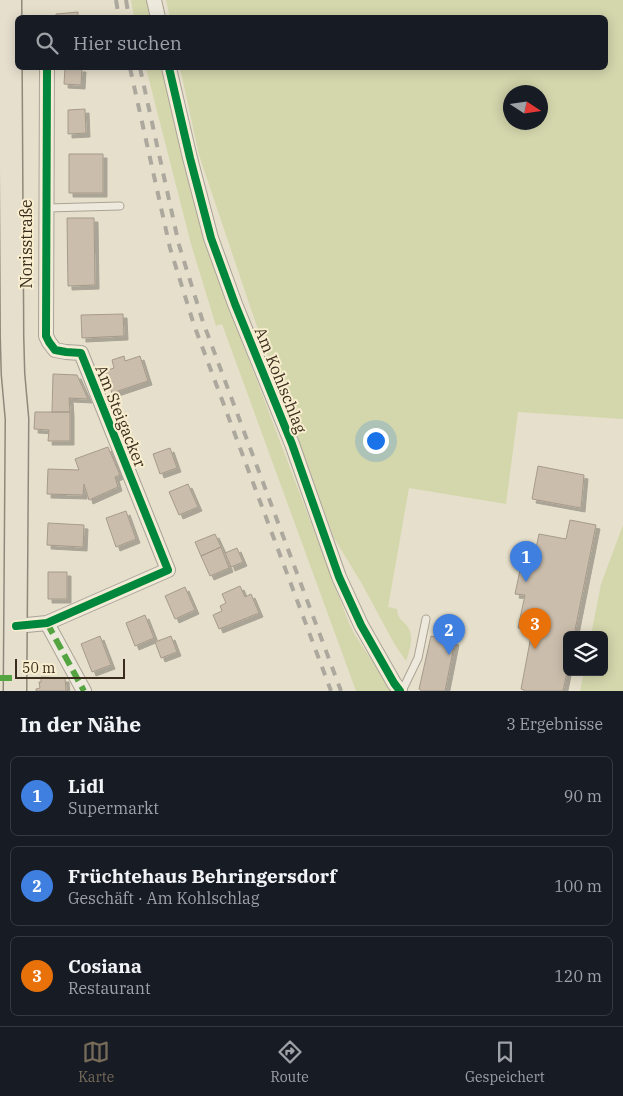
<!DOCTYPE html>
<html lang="de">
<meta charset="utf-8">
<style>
body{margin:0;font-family:"IBM Plex Serif",serif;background:#20242c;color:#f1f3f6}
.controls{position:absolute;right:15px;bottom:15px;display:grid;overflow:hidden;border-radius:8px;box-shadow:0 2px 12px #0003}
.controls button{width:45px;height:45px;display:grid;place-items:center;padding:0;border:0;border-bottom:1px solid #363941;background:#171b24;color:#f1f3f6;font:25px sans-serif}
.compass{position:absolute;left:503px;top:85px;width:45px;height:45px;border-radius:50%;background:#171b24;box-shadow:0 2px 12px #0003;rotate:102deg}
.scale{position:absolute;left:15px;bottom:12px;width:110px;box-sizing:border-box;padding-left:5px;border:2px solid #3a2c1c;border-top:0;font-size:14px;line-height:18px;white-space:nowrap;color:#3a2c1c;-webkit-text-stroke:4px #f8eecf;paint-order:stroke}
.you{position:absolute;left:375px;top:440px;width:18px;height:18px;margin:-12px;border:4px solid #fff;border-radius:50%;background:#1a73e8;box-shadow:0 0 0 8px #1a73e833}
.badge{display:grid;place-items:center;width:32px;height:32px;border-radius:50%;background:#766b59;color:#fff;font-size:16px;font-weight:700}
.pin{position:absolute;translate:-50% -41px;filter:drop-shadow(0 1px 2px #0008)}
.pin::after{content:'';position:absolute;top:26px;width:18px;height:15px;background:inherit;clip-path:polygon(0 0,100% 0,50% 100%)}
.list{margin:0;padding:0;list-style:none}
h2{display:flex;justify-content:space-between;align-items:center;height:65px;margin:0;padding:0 20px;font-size:21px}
h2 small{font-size:16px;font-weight:400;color:#9ea1a6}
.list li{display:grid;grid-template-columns:32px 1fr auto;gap:15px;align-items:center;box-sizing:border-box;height:80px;margin:0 10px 10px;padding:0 10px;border:1px solid #363941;border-radius:8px}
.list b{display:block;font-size:19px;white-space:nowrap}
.list p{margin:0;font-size:16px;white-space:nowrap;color:#9ea1a6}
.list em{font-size:16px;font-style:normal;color:#9ea1a6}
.icon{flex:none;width:28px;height:28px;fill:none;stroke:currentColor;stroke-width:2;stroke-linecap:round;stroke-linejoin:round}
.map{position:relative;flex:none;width:623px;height:691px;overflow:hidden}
.search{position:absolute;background:#171b24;box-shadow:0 2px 12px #0003;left:15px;right:15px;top:15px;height:55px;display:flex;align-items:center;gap:12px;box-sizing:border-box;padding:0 18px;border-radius:8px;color:#9ea1a6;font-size:19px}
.sheet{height:335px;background:#171b24}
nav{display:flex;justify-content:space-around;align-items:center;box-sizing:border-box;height:70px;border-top:1px solid #363941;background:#171b24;font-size:14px;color:#9ea1a6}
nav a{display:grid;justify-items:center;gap:2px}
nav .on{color:#766b59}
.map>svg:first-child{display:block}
.green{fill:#d4d7ac;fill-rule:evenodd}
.building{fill:#cabdac;stroke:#a69a8a;filter:url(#shadow)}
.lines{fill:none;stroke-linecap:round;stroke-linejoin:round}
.service-casing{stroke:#aba395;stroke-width:9}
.minor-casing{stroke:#aba395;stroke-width:16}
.primary-casing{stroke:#90897b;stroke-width:25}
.service{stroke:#eee9dd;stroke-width:7}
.minor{stroke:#eee9dd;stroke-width:14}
.primary{stroke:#e6dfce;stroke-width:22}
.rail{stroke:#aca89e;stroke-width:4;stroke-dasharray:9 9;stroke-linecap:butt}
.quiet{stroke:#54a441;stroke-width:6;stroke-dasharray:12 6;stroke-linecap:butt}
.cycleway-casing{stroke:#f8eecf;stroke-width:11}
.cycleway{stroke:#00873e;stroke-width:8}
.labels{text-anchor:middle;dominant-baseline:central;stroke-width:4;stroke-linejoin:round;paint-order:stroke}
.street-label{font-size:16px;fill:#3a2c1c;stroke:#f8eecf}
</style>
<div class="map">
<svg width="623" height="691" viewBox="0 0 623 691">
<defs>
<filter id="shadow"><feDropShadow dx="4" dy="4" stdDeviation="0" flood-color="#0004"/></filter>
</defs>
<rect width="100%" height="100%" fill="#e6dfcb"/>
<!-- green -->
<path class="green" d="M131,0H150L154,17H134Z
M166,0H623V419L518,412L506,504L409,488L388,607L397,609C398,622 405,620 409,629C414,638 409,652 406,661L395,645L362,584L334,538L253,315L199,155L180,68H606V18H170ZM510,92H540V122H510Z
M146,68H164L183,161L205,244L349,623L355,635L392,691H356L222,324L216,326L191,244Z
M623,525V691H580L584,672H604V635H591L601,584Z"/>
<!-- building -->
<path class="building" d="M78,12V18H56V14Z
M65,68H82L81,85L64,84Z
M85,109L86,133L68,134V110Z
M69,154H103V193H69Z
M67,218H94L95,285L68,286Z
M123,314L124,336L82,338L81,315Z
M124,356L125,361L140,356L148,381L112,393L105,371L114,368L112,360Z
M53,374L77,375L88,399L69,398L70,412H52Z
M35,412H70V441H48L49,430L34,429Z
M108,447L120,475L115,477L118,487L89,500L84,484L83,495L47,494L48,469L79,470L75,459Z
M170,448L177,468L160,474L153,454Z
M538,466L584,475L581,508L532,499Z
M188,484L198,507L179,515L169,492Z
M126,511L136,539L116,547L106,518Z
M570,520L596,525L574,635H567V672L563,691H524V690L521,689L532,631L518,628L525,595L515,594L523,556L534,558L539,534L566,539Z
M48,523L84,525L83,547L47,545Z
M215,534L221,547L201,556L195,542Z
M221,547L229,568L210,576L201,556Z
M237,548L243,562L231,567L225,553Z
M48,572H67V599H48Z
M240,586L245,597L251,594L259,613L219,629L213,615L222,611L220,606L226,603L222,594Z
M185,587L195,610L175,619L165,596Z
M145,615L154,638L135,646L126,623Z
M100,636L111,665L92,672L81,644Z
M171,636L177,652L161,658L155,642Z
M431,636L455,641L445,691H422L419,689Z
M41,677L65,678L66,691H36V689L40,688L39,682H41Z"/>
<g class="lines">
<!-- service casing -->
<g class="service-casing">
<path id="service" d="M47,208L120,206
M402,691L418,658L426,619"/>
</g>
<!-- minor casing -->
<g class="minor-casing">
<path id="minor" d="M154,0L158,18
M169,68L190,158L211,238L235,304L292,444L339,577L361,625L394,683L400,691
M47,623L84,691
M16,626L47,623L168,570L81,353L66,352L55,350L49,342L46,336L47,68"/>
</g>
<!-- primary casing -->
<g class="primary-casing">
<path id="primary" d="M10,0L12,337L13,374L17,419L15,691"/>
</g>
<!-- service -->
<use href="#service" class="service"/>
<!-- minor -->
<use href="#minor" class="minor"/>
<!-- primary -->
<use href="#primary" class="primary"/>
<!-- rail -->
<path class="rail" d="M116,0L119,18
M126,0L129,18
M130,68L170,248L194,325L331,691
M140,68L179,245L203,322L341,691"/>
<!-- quiet -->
<path class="quiet" d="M47,623L84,691
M0,678H15"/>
<!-- cycleway casing -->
<g class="cycleway-casing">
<path id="cycleway" d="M169,68L190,158L211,238L235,304L292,444L339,577L361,625L394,683L400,691
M16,626L47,623L168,570L81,353L66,352L55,350L49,342L46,336L47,68"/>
</g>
<!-- cycleway -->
<use href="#cycleway" class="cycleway"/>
</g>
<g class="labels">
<!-- street labels -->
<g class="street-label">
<text transform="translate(26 244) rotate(-90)">Norisstraße</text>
<text transform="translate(281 380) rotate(68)">Am Kohlschlag</text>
<text transform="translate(121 416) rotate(68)">Am Steigacker</text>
</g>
</g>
</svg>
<div class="controls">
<button><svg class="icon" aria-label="layers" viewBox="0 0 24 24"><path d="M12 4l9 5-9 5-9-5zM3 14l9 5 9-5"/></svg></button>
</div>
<svg class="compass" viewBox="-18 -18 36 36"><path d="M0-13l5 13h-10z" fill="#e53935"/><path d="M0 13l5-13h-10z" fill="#9ea1a6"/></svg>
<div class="scale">50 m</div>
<div class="you"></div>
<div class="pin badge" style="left:526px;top:582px;background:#3f7fe0">1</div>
<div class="pin badge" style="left:449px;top:655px;background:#3f7fe0">2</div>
<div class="pin badge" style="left:535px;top:649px;background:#e8710a">3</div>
<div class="search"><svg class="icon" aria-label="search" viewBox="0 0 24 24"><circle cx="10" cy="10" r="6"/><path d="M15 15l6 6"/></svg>Hier suchen</div>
</div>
<section class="sheet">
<h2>In der Nähe<small>3 Ergebnisse</small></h2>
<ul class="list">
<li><span class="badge" style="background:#3f7fe0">1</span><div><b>Lidl</b><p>Supermarkt</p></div><em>90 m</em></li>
<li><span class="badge" style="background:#3f7fe0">2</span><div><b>Früchtehaus Behringersdorf</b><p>Geschäft · Am Kohlschlag</p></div><em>100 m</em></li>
<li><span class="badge" style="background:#e8710a">3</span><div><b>Cosiana</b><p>Restaurant</p></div><em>120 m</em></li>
</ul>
</section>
<nav>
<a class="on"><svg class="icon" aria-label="map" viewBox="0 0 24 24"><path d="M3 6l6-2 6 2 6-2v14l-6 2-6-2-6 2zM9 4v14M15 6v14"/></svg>Karte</a>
<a><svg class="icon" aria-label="directions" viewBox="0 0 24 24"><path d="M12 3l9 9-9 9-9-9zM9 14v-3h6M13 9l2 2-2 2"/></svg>Route</a>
<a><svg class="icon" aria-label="saved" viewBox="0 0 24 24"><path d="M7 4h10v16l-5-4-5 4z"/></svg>Gespeichert</a>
</nav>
